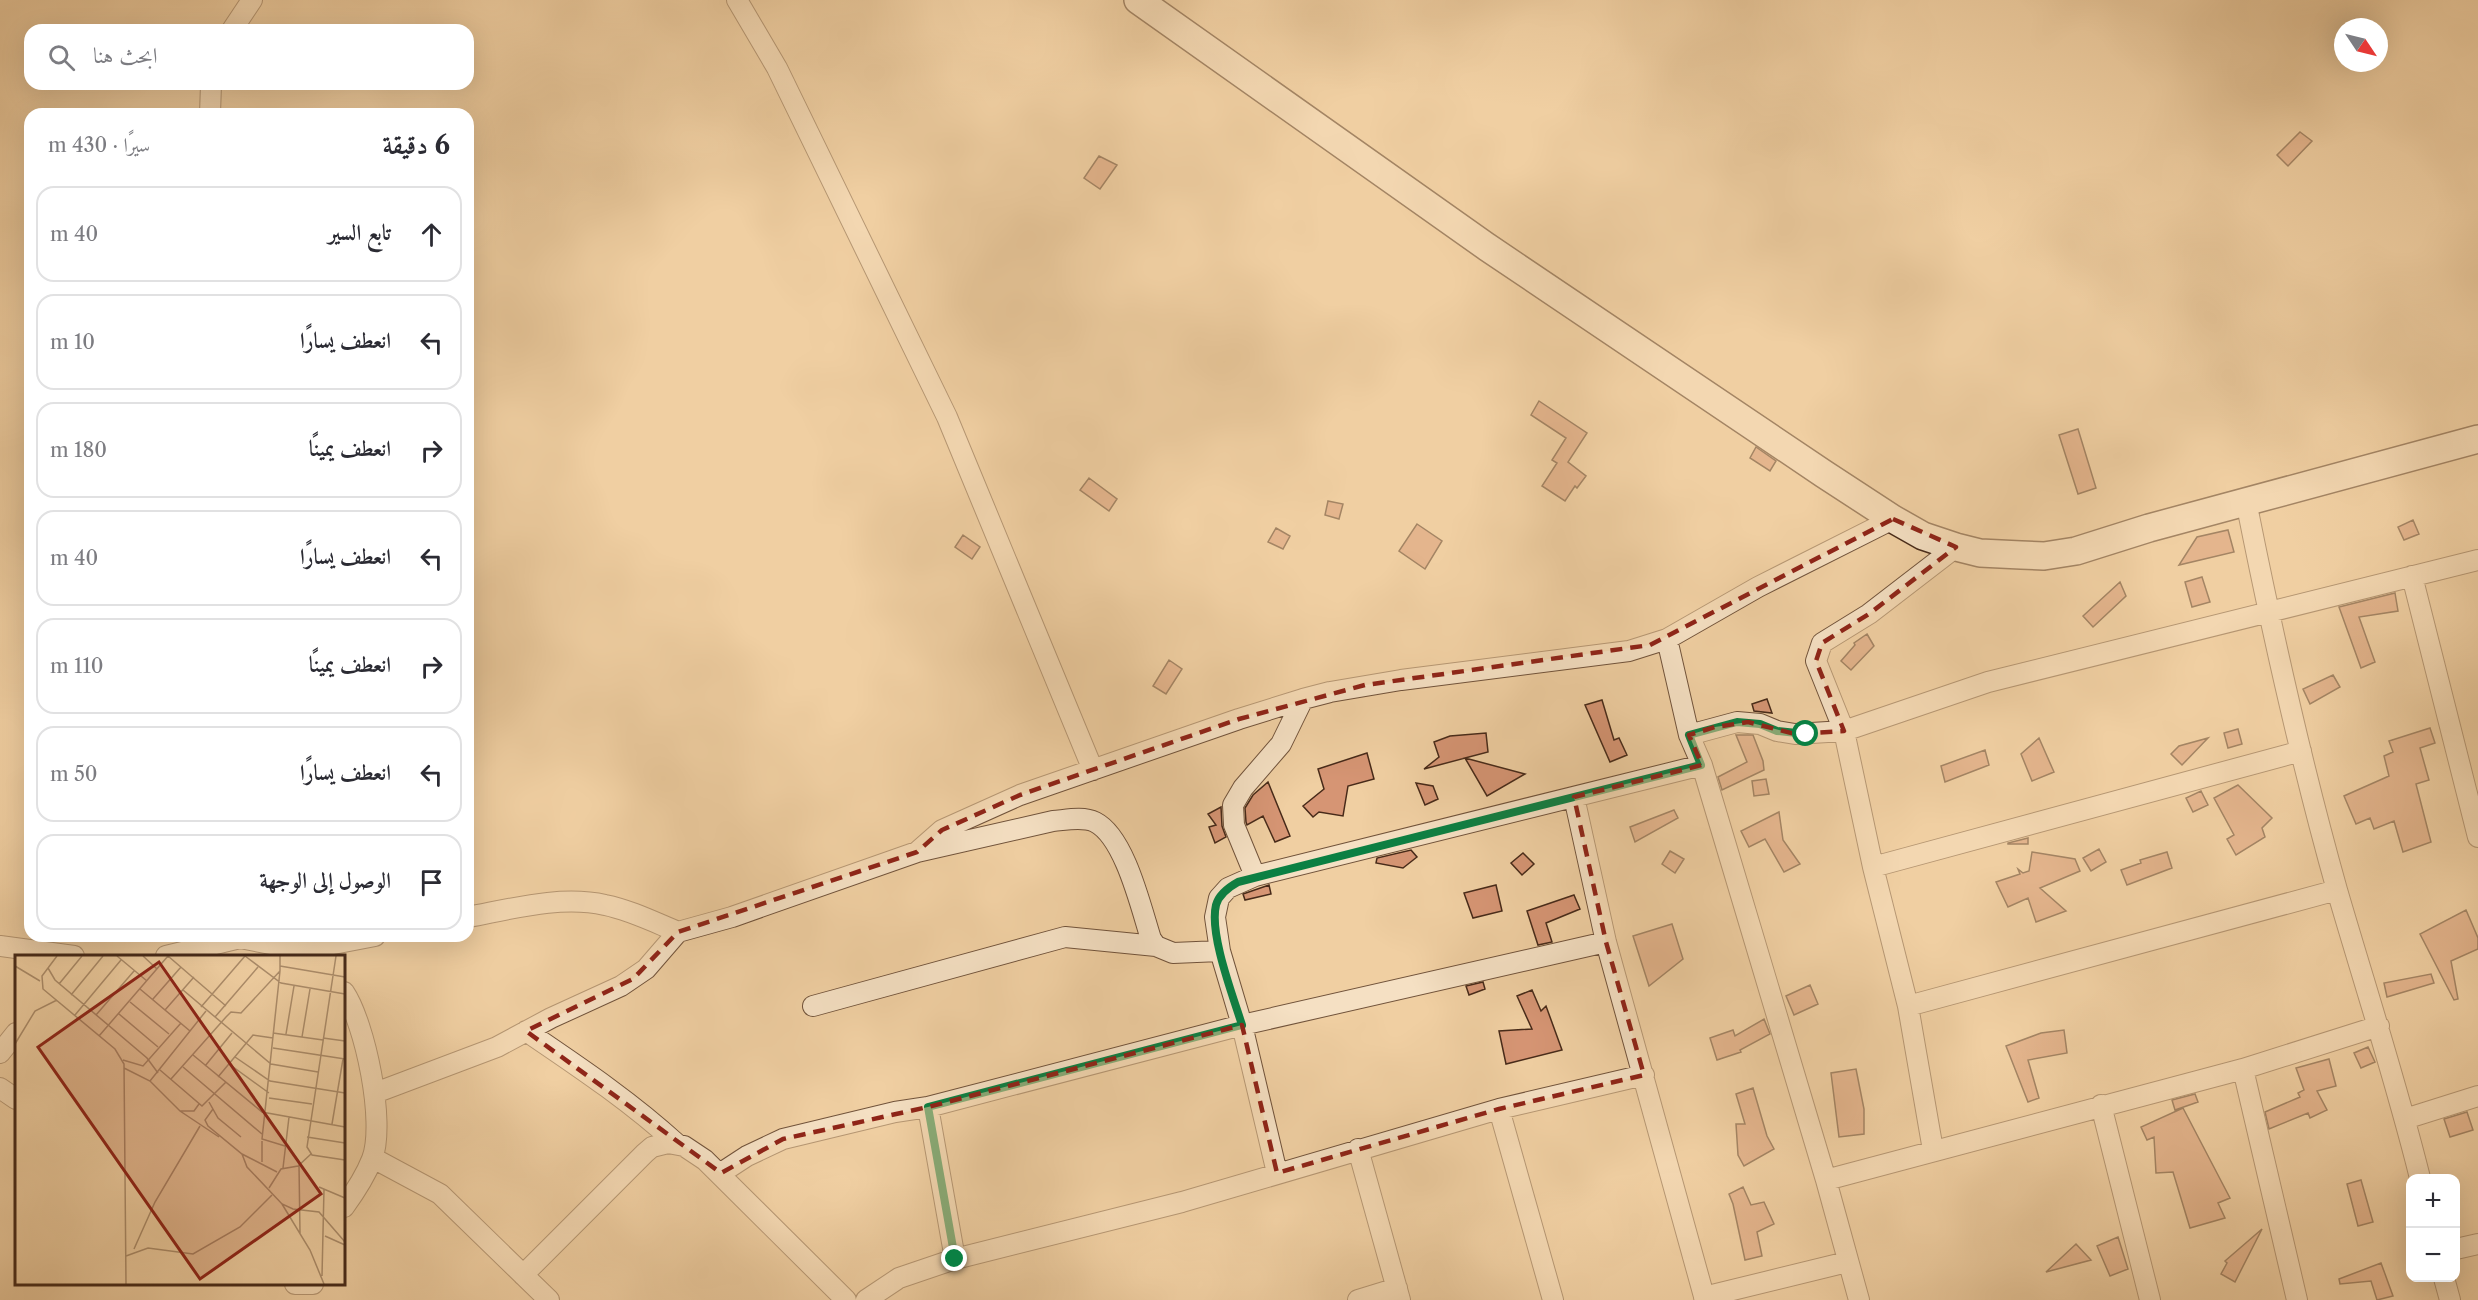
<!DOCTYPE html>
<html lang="ar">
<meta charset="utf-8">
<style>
body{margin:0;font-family:"Libre Caslon Text",Amiri,serif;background:#f2f2f3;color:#2b2b33;direction:rtl}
.controls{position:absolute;right:18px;bottom:18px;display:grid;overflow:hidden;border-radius:12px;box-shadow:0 6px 24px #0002}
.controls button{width:54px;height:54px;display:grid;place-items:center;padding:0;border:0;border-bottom:2px solid #e1e1e2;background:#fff;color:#2b2b33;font:30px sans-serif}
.compass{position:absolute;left:2334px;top:18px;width:54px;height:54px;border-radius:50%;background:#fff;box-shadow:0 6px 24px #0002;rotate:125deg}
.stop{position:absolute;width:18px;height:18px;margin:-14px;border:4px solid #0b8043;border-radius:50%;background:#fff}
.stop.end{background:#0b8043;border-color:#fff;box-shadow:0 2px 6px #0008}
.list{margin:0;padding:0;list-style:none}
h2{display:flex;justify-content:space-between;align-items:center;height:78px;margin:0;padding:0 24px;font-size:26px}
h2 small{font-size:20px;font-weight:400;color:#7c7c81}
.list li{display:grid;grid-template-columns:39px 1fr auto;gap:18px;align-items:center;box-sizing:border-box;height:96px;margin:0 12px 12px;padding:0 12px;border:2px solid #e1e1e2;border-radius:18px}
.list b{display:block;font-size:22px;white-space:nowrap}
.list em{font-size:20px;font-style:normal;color:#7c7c81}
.icon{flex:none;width:33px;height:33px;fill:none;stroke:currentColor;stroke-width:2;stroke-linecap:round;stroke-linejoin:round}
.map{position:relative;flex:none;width:2478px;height:1300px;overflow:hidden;direction:ltr}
.search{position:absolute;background:#fff;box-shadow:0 6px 24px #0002;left:24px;top:24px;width:450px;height:66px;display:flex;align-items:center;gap:15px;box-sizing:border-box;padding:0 21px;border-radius:18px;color:#7c7c81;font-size:22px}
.panel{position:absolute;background:#fff;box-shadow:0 6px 24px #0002;left:24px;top:108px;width:450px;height:834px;border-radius:18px;direction:rtl}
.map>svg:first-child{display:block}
.building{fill:#d69574;stroke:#472a19;stroke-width:1.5}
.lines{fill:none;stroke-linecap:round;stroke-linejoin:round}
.street-casing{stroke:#71533b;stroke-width:22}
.secondary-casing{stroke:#472a19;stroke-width:30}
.street{stroke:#f5e0c3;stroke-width:20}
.secondary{stroke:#f5e0c3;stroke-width:27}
.route{stroke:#0b8043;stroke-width:8}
.marked{fill:none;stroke:#8f2418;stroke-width:4.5;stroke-dasharray:12 8;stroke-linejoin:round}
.inset-road{fill:none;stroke:#ac8d6b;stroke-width:1.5}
.view{fill:#8f2418;fill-opacity:0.15;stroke:#8f2418;stroke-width:3}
.inset-edge{fill:none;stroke:#472a19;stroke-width:3}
</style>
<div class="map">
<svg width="2478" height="1300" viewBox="0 0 2478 1300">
<rect width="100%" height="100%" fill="#f0cfa2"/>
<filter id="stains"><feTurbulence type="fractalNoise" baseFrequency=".00333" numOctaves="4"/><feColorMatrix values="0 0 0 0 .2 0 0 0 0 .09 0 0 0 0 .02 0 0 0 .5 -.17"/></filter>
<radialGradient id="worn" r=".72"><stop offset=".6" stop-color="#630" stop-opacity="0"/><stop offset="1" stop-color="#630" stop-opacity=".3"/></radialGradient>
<!-- building -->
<path class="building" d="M2300,132L2312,141L2288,166L2277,155Z
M1099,156L1117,165L1100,189L1084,178Z
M1539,401L1587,433L1568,462L1586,476L1577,488L1575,486L1565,501L1542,486L1557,463L1552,460L1566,438L1531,415Z
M2078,429L2096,488L2078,494L2059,435Z
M1756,447L1776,461L1770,471L1750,458Z
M1089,478L1117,499L1109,511L1080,490Z
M1328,501L1343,504L1339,519L1325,515Z
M2413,520L2419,534L2404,540L2398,527Z
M1417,524L1442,541L1425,569L1399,551Z
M1276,528L1290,536L1283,549L1268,542Z
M2228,530L2234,552L2179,565L2197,537Z
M963,535L980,547L972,559L955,547Z
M2202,577L2210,602L2192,607L2185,582Z
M2120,582L2126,596L2093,627L2083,616Z
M2395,593L2398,611L2359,617L2375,662L2361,668L2339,607Z
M1867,634L1874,646L1851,670L1841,661L1855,645L1854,643Z
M1169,660L1182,669L1166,694L1153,686Z
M2333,675L2340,687L2310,704L2303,689Z
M1767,699L1772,713L1754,711L1752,704Z
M1602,700L1614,740L1619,738L1627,755L1610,762L1585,705Z
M2430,728L2435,743L2420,748L2429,780L2416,784L2431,842L2403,852L2394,821L2374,829L2370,818L2356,824L2344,796L2389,776L2384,756L2393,752L2389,741Z
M2238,729L2242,744L2228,748L2224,733Z
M1486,733L1488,752L1465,758L1525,774L1487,796L1465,758L1424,769L1439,757L1434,742L1450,736Z
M1736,735H1753L1763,761L1764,770L1722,790L1718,777L1747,762Z
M2039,738L2054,772L2032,781L2021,754Z
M2208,738L2182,765L2171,754L2179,746Z
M1985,750L1989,765L1945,782L1941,766Z
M1367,753L1374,779L1348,786L1343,816L1319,812L1313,817L1303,806L1324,789L1318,769Z
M1766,779L1769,794L1754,796L1752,781Z
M1268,782L1290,836L1275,842L1263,816L1247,825L1246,822L1245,808L1253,795Z
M1416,783L1433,786L1438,799L1425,805Z
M2238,785L2272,818L2262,828L2265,837L2236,855L2227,839L2234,835L2214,798Z
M2201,791L2208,805L2193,812L2186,798Z
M1221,807L1222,826L1226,837L1215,843L1209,827L1216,825L1208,814Z
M1674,810L1678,818L1635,842L1630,827Z
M1779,812L1783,840L1800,864L1784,872L1765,839L1749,847L1741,831Z
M2028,838V844H2008V843Z
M2099,849L2106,862L2091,871L2083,858Z
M1411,850L1417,857L1403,868L1376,863L1377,858Z
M1670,851L1684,859L1675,873L1662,864Z
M2032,852L2075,859L2080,871L2040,888L2066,911L2036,922L2028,898L2008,907L1996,882L2020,874L2018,869L2023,873L2029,871Z
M2167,852L2172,868L2127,885L2121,870L2141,863L2140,860Z
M1523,853L1534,864L1522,875L1511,863Z
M1269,885L1271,894L1245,900L1243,894Z
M1496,885L1502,911L1473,918L1464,893Z
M1574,895L1580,909L1546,923L1552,942L1538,945L1527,911Z
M2466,910L2478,938V949L2451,961L2458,999L2454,1000L2420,934Z
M1672,924L1683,959L1649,986L1633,936Z
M2431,974L2434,983L2387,997L2384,983Z
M1483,982L1485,989L1469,995L1466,986Z
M1810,985L1818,1004L1794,1015L1786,996Z
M1532,990L1541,1011L1546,1006L1562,1050L1506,1064L1499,1031L1532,1029L1517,996Z
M1764,1019L1770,1034L1740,1050L1741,1052L1717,1060L1710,1038L1733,1030L1735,1036Z
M2064,1030L2067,1053L2028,1060L2039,1098L2028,1102L2006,1046L2041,1033Z
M2368,1047L2375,1062L2361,1068L2354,1053Z
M2329,1059L2336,1086L2317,1091L2327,1110L2310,1118L2308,1113L2269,1129L2265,1112L2300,1097L2298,1093L2304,1090L2296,1068Z
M1856,1069L1864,1109V1134L1839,1137L1831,1073Z
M1753,1088L1767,1136L1774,1149L1744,1166L1738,1155L1736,1124H1745L1736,1094Z
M2195,1094L2198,1102L2175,1110L2172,1100Z
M2183,1108L2230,1198L2218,1203L2225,1218L2190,1228L2173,1172L2156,1173L2154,1137L2147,1140L2141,1127Z
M2467,1112L2473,1130L2450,1137L2444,1119Z
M2361,1180L2373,1222L2358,1226L2347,1184Z
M1743,1187L1751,1205L1764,1202L1774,1224L1757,1232L1762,1256L1745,1260L1733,1204L1729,1194Z
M2262,1229L2235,1282L2221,1274L2227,1263L2225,1261Z
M2118,1237L2128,1269L2110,1276L2097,1246Z
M2076,1244L2091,1260L2046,1272Z
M2381,1263L2393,1296L2377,1300L2371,1281L2340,1284L2339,1279Z"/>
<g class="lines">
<!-- street casing -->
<g class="street-casing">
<path id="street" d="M737,0L777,68L947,417L1093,770
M232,30L252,0
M210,114L211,84
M2246,501C2272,632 2301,762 2337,890C2365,986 2396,1081 2420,1178
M2412,576L2478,837
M1667,639L1689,735L1702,765L1826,1180L1859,1300
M1689,735L1737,722L1760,724L1777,731L1795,734L1844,731L1988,682L2478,560
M1574,797L1606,942L1705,1300
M917,852L942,830L1020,795L1239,719L1303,699L1330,692L1401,680L1629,651L1667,639L1758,587L1893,519
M1873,867L2301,751
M1255,876L1234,825L1233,805L1243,788L1281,744L1303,699
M468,917C511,909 561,895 605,905C630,910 654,922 678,932
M0,946L74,956
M166,956L240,938L302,950L375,936
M344,992C365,1023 386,1123 372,1159C365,1177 355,1192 344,1207
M813,1006L1065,937L1156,946L1173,953L1220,951
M1908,1006L2337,890
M526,1031C579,1067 630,1101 677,1144
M0,1053L16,1033
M2243,1069L2297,1300
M0,1088L16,1099
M375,1093L497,1047L551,1018L621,986L646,969L678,932L732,917L917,852L1053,821C1066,820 1083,816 1095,822C1125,837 1141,908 1151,939L1156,946
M2101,1105L2150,1300
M928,1107L955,1259
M1499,1109L1553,1300
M2405,1119L2478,1096
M1358,1149L1400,1300
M1933,1150L1908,1006L1873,867L1844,731L1816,661L1822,643L1869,614L1956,547
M373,1158L440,1194L549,1300
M721,1173L747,1156L783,1139L895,1112L928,1107L1242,1025L1606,942
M1277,1173L1242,1025L1220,951L1215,917L1219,898L1228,888L1255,876L1702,765
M1826,1180L2243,1069L2379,1026
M2456,1249L2478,1244
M523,1275L645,1153L652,1147L668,1143L684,1146L705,1160L846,1300
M2444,1278L2450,1300
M295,1284H313
M1704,1297L1847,1262
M866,1300L899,1278L955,1259L1182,1202L1499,1109L1644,1075
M1358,1300L1397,1288"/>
</g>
<!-- secondary casing -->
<g class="secondary-casing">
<path id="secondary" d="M1138,0L1487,247L1824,474L1893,519L1923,536L1956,547L1980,553L2021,555L2044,556L2076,551L2149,528L2478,439"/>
</g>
<!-- street -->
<use href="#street" class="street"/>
<!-- secondary -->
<use href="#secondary" class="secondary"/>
</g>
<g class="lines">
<!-- route -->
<path class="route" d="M955,1259L928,1107L1242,1025C1233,996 1209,934 1216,905C1219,894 1229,887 1238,882L1701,765L1689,735L1737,722L1760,724L1777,731L1806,734"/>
</g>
<!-- marked area -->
<path d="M0 0H2478V1300H0ZM1893,519L1956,547L1869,614L1822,643L1816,661L1844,731L1795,734L1748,722L1715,727L1689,735L1702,765L1574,797L1606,942L1644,1075L1499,1109L1277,1173L1242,1025L928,1107L783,1139L721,1173L526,1031L633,979L678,932L917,852L942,830L1020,795L1239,719L1365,685L1650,645Z" fill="#f0cfa2" fill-opacity=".55" fill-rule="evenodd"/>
<path class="marked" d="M1893,519L1956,547L1869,614L1822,643L1816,661L1844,731L1795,734L1748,722L1715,727L1689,735L1702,765L1574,797L1606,942L1644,1075L1499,1109L1277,1173L1242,1025L928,1107L783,1139L721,1173L526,1031L633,979L678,932L917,852L942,830L1020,795L1239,719L1365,685L1650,645Z"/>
<!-- overview -->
<g transform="translate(15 955)">
<rect width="330" height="330" fill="#f0cfa2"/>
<path class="inset-road" d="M42,1L27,21L28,34L100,94L109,109L111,329M102,1L132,26M128,1L142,14M153,1L211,51M230,1L266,28L330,39M321,1L292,192L297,200L330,205M0,11L25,26M265,11L330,22M33,13L40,25L132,103L143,118M265,16L247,184L270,191M44,29L67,1M125,34L175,76M168,35L256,109L303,117M56,40L88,1M138,44L166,12M115,47L154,79M186,52L230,1M150,55L179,22M104,59L143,92M60,60L106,5M81,60L119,16M200,62L243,12M258,78L308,85M271,79L279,31M84,81L153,1M287,82L295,34M308,83L330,86M0,89L20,56L42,45M258,93L330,104M178,100L247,157L330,172M220,102L255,126L330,138M108,105L128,111L166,68M214,109L254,138M190,111L217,78M168,112L247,179M109,113L135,126L165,156L204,182M145,115L187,151L211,127M203,122L238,80L258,83M156,124L211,62L216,57L226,58L265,16V1M135,126L191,56M254,143L297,149M194,147L203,163L226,182M198,154L190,165L193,171L227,199L262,217M165,156H179L184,149M317,169L328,104M292,182L330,188M227,199L232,212L267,249L278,254L304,257L330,287M247,207V186M284,210L285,278M268,213L274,162M304,232L330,243M254,233L266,214L283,211L296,199M267,249L295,295L309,329M310,281L330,290M119,294L140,247L185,171M111,301L133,293L178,299L225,272L257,240M307,321L309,234"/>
<path class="view" d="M144,7L306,239L185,324L23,92Z"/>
<rect width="330" height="330" class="inset-edge"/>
</g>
<rect width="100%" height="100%" filter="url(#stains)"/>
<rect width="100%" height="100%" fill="url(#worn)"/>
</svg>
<div class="controls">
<button>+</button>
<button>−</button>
</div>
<svg class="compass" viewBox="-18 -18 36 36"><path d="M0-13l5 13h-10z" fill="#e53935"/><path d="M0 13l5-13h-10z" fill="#7c7c81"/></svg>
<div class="stop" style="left:1806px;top:734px"></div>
<div class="stop end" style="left:955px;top:1259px"></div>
<div class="search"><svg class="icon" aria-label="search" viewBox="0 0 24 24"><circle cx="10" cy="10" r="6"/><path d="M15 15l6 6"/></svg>ابحث هنا</div>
<section class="panel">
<h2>6 دقيقة<small>سيرًا · 430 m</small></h2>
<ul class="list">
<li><svg class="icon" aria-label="ahead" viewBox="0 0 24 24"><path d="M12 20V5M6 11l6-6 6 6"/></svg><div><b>تابع السير</b></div><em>40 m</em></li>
<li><svg class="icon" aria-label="left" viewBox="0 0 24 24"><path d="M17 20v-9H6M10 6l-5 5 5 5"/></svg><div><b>انعطف يسارًا</b></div><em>10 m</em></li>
<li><svg class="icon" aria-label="right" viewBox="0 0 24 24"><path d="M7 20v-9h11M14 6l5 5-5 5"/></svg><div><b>انعطف يمينًا</b></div><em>180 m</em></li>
<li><svg class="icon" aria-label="left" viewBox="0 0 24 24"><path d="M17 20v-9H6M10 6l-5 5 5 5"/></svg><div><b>انعطف يسارًا</b></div><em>40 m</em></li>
<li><svg class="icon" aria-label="right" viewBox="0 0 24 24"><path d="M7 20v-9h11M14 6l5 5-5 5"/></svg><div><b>انعطف يمينًا</b></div><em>110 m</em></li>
<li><svg class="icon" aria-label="left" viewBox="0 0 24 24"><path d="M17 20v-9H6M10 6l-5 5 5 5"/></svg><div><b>انعطف يسارًا</b></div><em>50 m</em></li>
<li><svg class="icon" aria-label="arrive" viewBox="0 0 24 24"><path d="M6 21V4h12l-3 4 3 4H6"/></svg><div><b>الوصول إلى الوجهة</b></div></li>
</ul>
</section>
</div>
